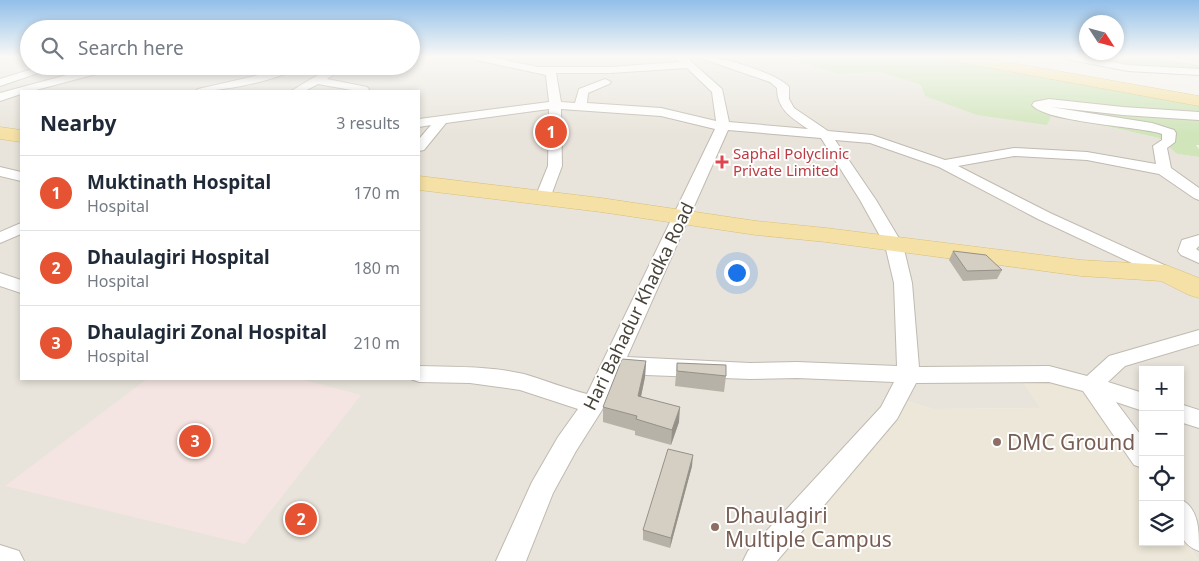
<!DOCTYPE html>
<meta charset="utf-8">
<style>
body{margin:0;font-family:"Noto Sans",sans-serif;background:#f6f6f7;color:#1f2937}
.controls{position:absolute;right:15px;bottom:15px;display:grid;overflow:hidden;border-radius:0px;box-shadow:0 2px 8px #0003}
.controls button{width:45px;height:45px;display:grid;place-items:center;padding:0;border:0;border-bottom:1px solid #e0e1e3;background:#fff;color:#1f2937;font:25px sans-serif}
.compass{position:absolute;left:1079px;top:15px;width:45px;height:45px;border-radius:50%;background:#fff;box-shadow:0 2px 8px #0003;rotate:126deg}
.you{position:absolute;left:736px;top:272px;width:18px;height:18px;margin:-12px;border:4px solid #fff;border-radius:50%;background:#1a73e8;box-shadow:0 0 0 8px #1a73e833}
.badge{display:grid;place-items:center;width:32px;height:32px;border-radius:50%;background:#e65332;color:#fff;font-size:16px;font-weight:700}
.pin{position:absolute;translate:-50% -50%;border:2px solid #fff;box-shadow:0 1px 5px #0006}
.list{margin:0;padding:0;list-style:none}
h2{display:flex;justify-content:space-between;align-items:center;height:65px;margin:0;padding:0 20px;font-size:21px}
h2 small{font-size:16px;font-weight:400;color:#747a83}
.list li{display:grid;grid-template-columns:32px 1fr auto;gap:15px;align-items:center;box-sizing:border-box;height:75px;padding:0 20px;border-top:1px solid #e0e1e3}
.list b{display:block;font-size:19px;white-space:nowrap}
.list p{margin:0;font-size:16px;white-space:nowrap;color:#747a83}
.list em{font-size:16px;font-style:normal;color:#747a83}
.icon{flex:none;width:28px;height:28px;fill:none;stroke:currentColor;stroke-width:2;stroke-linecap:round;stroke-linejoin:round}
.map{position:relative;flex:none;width:1199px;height:561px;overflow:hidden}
.search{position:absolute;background:#fff;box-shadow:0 2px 8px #0003;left:20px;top:20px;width:400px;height:55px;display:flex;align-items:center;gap:12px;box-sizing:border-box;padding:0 18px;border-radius:28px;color:#747a83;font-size:19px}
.panel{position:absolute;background:#fff;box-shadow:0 2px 8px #0003;left:20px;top:90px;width:400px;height:290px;border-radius:0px}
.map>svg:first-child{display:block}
.residential{fill:#e8e4db;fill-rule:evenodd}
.education{fill:#ece7d8}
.medical{fill:#f4e5e2}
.green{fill:#d0e5ba}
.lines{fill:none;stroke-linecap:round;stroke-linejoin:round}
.minor-casing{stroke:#c0bab0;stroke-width:2}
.primary-casing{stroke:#dabf75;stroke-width:1}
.minor{fill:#fff;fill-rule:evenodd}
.primary{fill:#f5e1a5;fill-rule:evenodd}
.wall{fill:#b7b2a8}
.shaded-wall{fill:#959188}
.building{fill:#d5cfc3;stroke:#959188}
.health-dot{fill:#e0444e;stroke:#fff;stroke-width:2}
.education-dot{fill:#8d6e63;stroke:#fff;stroke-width:2}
.labels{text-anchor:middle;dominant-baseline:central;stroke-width:4;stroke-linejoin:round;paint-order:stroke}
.far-health-label{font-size:15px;fill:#be3a42;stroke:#fff;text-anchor:start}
.street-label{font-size:18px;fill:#49443a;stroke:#fff}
.near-education-label{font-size:21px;fill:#785e54;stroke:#fff;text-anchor:start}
</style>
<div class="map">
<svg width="1199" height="561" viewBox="0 0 1199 561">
<rect width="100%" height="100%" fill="#f5f2ec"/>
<!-- residential -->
<path class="residential" d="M0,57H29V66H411V57H781L839,74L880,72L921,85L1159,138L1177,154L1199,157V561L1180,532V370H1143V476L1085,389L1023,382L1041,408L933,409L907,401L777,561H0ZM21,91H419V379H21Z"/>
<!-- education -->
<path class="education" d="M1022,381L1086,389L1143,476V542H1180V532L1199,561H777L907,401L933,409L1040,408Z"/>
<!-- medical -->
<path class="medical" d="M147,379H300L361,395L245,544L5,486Z"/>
<!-- green -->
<path class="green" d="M781,57H936L1199,103V145H1196L1199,149V157L1177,154L1159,138L1052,114L1047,125L977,115L925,96L921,85L880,72L839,74Z
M1080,57H1146L1199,65V71L1139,67Z"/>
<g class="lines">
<!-- minor casing -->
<g class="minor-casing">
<path id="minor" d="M472,57H490L538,67H610L680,62L675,57H686L722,89L729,122L808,129C792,118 777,110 777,88L770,82L703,59L702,57C719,55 778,74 789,87V99L794,108L828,131L872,135L945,160L1014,148L1087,152L1156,164L1153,146L1162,140V134L1159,133C1133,126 1046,122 1032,105L1034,102L1049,99L1123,107L1199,112V120L1123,115L1051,107L1152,123L1174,130L1176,133L1175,142L1167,148L1171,168L1199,188V200L1194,198L1159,174L1087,160L1014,156L958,166L1050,213L1173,269L1175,273L1173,277L1166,279L1038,219L939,167L870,143L835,140L876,200L903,245L912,283L919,367L1049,366L1087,376L1109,356L1199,330V344L1125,366L1108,382L1143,393V411L1116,402L1143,438V468L1134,465L1083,391L1049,382L916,383L897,419L777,561H743L748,551L881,407L894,382L797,378L750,379L646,375L620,372L602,410L576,451L553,493L526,561H496L532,482L558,437L578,409L520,390L470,383L419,382L411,379H419V366C453,367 490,366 524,374C545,380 566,389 587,394L715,129L661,116L561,109L562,166L549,201H537L535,198L548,166L549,109L446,123L424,150L419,151V139L431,125L419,127V119L549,102L546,75L477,60ZM687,68L712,92L716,121L661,108L587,103L588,93L609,84L611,82L605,79L579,89L575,103L561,102L556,73H610ZM728,130L821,138L860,200L885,245L894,283L897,366L797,362L750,363L627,357Z
M1066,57H1085L1128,65L1199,69V75L1128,71L1071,60Z
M42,66H59L0,86V79Z
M100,66H120L119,68L32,91H21V94L0,101V93Z
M283,66H299C283,80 218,92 196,91L198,89L255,76Z
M333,66H346L327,79L367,87L369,89L367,91H357L318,84L305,91H291Z
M0,167L21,172V181L0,176Z
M21,223V234L0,243V232Z
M1199,235V246L1196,249L1199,251V263L1181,255L1178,251L1182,240Z
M0,273L21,280V293L0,286Z
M1180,404L1199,410V428L1180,422Z
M1180,499C1199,508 1199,529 1199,551C1174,542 1180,521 1180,499Z
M0,545L19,551L24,561H0Z"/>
</g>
<!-- primary casing -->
<g class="primary-casing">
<path id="primary" d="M946,57H978L1199,96V106L953,61L948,60Z
M0,127L21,130V142L0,139Z
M419,176L601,198L756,221L826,228L1081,260L1166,265L1199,278V298L1189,295L1161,281L1081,276L826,242L756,235L601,212L419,190Z"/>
</g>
<!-- minor -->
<use href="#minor" class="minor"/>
<!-- primary -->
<use href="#primary" class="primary"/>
</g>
<!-- wall -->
<path class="wall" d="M953,251L1002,270L997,279L963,281L949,260Z
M646,361L645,377L641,396L679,422L671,445L635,435V431L603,422V407Z
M677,363L726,376L724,392L675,386Z
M692,466L670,548L643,540V530Z"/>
<!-- shaded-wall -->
<path class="shaded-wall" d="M646,361L645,377L638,411V396Z
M680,407L679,422L671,445L672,430Z
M693,455L692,466L670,548L671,538Z"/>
<!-- building -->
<path class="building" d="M953,251L986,255L1002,270L967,271Z
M622,359L646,361L638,396L680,407L672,430L636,419L637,416L603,407Z
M677,363L726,365V376L677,371Z
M668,449L693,455L671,538L643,530Z"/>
<!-- sky -->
<linearGradient id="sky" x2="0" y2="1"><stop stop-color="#91bfe9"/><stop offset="0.42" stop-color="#faf9f6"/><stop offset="1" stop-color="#faf9f6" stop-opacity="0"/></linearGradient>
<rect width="1199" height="135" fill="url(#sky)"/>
<!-- markers -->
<path class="health-dot" d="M719.5 154.5h5v5h5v5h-5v5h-5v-5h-5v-5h5z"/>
<g class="education-dot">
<circle cx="997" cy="442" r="5"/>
<circle cx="715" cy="527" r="5"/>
</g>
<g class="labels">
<!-- far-health labels -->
<g class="far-health-label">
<text x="733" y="153">Saphal Polyclinic<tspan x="733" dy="17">Private Limited</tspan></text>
</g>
<!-- street labels -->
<g class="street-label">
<text transform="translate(638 306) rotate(-64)">Hari Bahadur Khadka Road</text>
</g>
<!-- near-education labels -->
<g class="near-education-label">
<text x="1007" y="442">DMC Ground</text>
<text x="725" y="515">Dhaulagiri<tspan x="725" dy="24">Multiple Campus</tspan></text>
</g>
</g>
</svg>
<div class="controls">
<button>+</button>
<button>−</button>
<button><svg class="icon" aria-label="locate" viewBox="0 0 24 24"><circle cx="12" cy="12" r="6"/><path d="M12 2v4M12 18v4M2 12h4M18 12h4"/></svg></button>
<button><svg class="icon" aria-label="layers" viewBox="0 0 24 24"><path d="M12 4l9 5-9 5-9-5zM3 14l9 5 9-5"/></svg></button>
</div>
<svg class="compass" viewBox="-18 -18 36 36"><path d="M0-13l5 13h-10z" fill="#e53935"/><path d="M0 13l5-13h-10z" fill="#747a83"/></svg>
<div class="you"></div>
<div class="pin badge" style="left:551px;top:132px">1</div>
<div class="pin badge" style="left:301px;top:519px">2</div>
<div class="pin badge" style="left:195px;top:441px">3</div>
<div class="search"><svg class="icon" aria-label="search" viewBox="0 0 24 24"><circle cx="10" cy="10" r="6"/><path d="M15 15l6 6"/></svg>Search here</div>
<section class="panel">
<h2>Nearby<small>3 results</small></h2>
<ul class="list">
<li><span class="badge">1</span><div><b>Muktinath Hospital</b><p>Hospital</p></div><em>170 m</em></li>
<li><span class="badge">2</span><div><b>Dhaulagiri Hospital</b><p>Hospital</p></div><em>180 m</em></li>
<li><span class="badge">3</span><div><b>Dhaulagiri Zonal Hospital</b><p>Hospital</p></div><em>210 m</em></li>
</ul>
</section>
</div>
